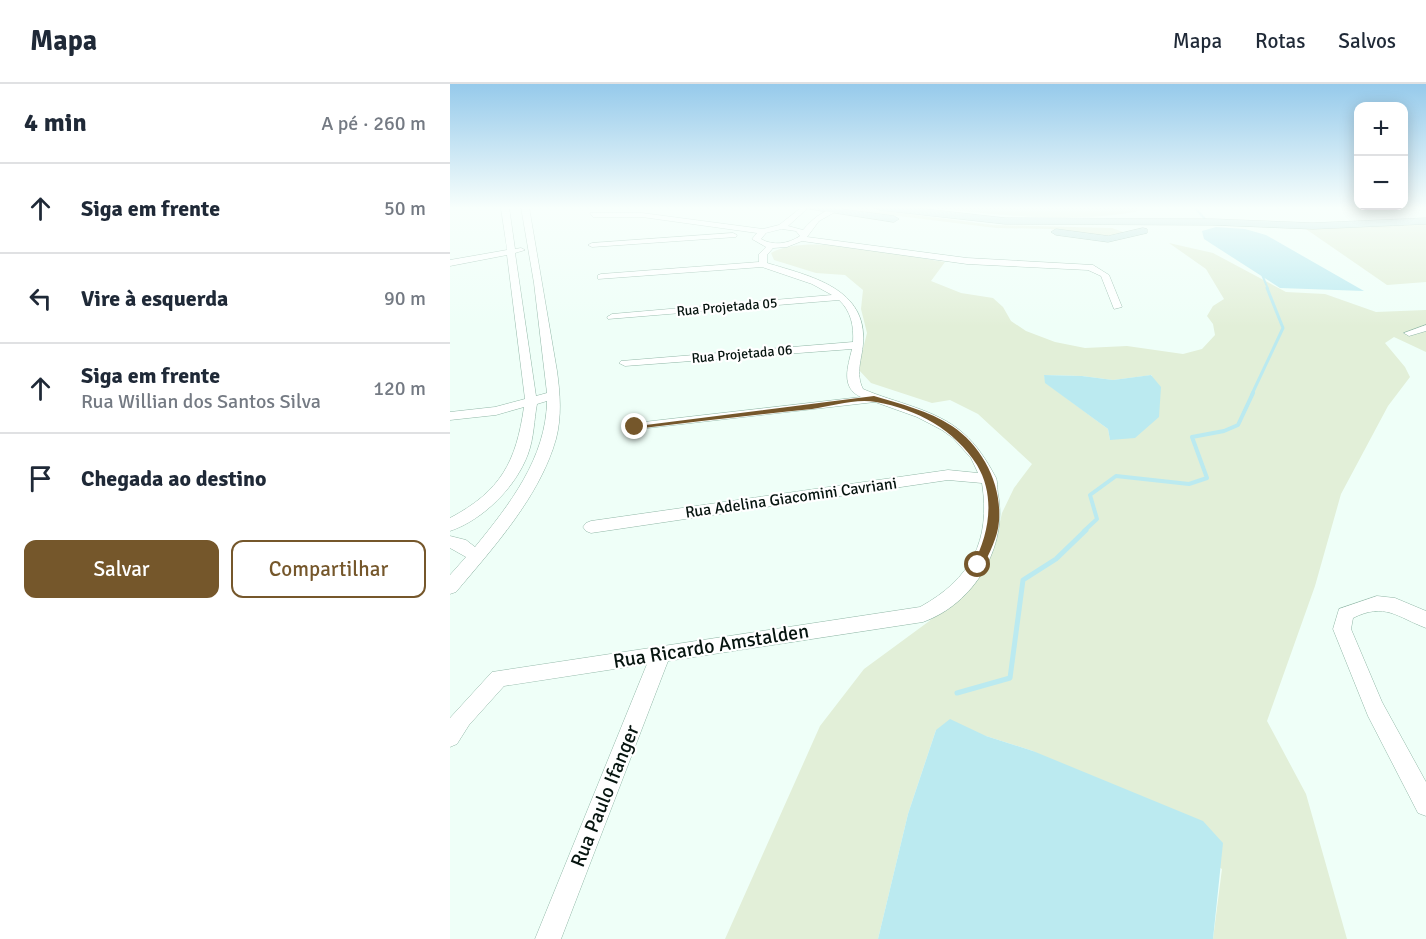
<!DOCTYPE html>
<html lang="pt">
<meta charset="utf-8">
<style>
body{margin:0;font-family:Signika,sans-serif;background:#f6f6f7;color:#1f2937}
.controls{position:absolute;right:18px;top:18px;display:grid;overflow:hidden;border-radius:12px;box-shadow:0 3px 15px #0003}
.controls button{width:54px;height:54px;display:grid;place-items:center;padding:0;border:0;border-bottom:2px solid #e0e1e3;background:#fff;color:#1f2937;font:30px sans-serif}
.stop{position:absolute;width:18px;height:18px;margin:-14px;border:4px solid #75572b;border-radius:50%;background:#fff}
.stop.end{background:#75572b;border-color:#fff;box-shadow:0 2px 6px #0008}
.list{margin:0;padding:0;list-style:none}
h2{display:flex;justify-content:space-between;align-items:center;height:78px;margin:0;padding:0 24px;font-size:26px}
h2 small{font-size:20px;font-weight:400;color:#747a83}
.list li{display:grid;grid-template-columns:39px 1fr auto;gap:18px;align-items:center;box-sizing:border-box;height:90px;padding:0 24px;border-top:2px solid #e0e1e3}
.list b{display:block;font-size:22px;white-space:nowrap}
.list p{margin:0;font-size:20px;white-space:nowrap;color:#747a83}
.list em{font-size:20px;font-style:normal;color:#747a83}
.actions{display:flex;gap:12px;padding:18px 24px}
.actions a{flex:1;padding:14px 0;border:2px solid #75572b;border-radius:12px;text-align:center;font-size:21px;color:#75572b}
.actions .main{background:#75572b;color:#fff}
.icon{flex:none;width:33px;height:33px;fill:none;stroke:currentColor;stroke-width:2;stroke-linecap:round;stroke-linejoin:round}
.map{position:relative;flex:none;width:976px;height:855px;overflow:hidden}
header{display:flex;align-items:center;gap:36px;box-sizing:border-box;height:84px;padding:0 30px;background:#fff;border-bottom:2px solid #e0e1e3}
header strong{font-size:28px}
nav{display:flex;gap:33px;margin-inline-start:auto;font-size:21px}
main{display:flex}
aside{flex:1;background:#fff}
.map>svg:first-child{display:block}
.green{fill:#e2efd8;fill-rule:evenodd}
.water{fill:#bbeaf0}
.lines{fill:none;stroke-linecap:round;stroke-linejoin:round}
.stream-far3{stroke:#bbeaf0;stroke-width:2}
.stream-far2{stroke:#bbeaf0;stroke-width:3}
.stream-far1{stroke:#bbeaf0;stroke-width:4}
.stream{stroke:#bbeaf0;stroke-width:5}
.street-casing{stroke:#92b8a8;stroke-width:1}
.secondary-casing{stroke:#92b8a8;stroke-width:1}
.street{fill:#fff;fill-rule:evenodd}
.secondary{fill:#c1e3e0;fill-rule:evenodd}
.route{fill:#75572b}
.labels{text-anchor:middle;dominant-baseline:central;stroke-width:4.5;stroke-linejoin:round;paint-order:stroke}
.far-street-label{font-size:14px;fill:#071510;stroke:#fff}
.street-label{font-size:16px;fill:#071510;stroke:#fff}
.near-street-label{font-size:20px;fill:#071510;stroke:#fff}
</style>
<header>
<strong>Mapa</strong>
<nav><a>Mapa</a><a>Rotas</a><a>Salvos</a></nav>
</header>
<main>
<aside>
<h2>4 min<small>A pé · 260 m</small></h2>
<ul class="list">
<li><svg class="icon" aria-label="ahead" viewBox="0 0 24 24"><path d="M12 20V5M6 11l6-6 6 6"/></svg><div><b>Siga em frente</b></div><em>50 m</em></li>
<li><svg class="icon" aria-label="left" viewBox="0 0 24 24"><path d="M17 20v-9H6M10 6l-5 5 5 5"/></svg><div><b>Vire à esquerda</b></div><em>90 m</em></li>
<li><svg class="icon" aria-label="ahead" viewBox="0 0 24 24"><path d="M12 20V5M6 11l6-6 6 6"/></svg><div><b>Siga em frente</b><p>Rua Willian dos Santos Silva</p></div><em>120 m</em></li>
<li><svg class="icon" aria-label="arrive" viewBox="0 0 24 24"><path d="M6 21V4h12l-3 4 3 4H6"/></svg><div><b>Chegada ao destino</b></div></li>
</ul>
<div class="actions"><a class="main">Salvar</a><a>Compartilhar</a></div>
</aside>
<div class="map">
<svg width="976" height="855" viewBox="0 0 976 855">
<rect width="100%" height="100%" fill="#effff8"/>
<!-- green -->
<path class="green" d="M475,123H688L686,128C617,139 544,131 475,123Z
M411,124L543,141L662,144L673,148L672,152H652L600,145L546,144L408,127Z
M976,140V198L937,201L853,143Z
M719,159L763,169L836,208L875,210L926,228L976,226V268L944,253L935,259L955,283L960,293L938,322L891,410L865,502L817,637L856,710L897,855H763L772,785L583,667L536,652L486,646L458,730L428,855H275L370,642L414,585L478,538L522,501L543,468L552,429L564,404L582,380L528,330L500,316L482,319L421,299L408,285L417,249L411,225L413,206L395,191L366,189L324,176L321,169C358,148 452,172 495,178L481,197L511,209L543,214L553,223L561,237L576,247L605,258L635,264L677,262L733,270L752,265L765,251L763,240L757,232L763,222L774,215L756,185ZM594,291L632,292L663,296L702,291L660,356L658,345L596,299Z"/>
<!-- water -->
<path class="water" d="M766,143L795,145L816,151L914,207L830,204L754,155L752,147Z
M594,291L632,292L663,296L701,291L711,303L709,333L685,354L660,356L658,345L595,299Z
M500,635L536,652L583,667L753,737L773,759L763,855H428L458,730L486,646Z"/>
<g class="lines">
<!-- stream-far3 -->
<path class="stream-far3" d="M744,123L755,135
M811,188L818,205"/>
<!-- stream-far2 -->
<path class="stream-far2" d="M802,310L833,244L817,204"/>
<!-- stream-far1 -->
<path class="stream-far1" d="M634,447L647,435L640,411L666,392L739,400L757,394L742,353L774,347L788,341L803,309"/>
<!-- stream -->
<path class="stream" d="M507,609L560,594L573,496L606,475L636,446"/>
<!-- street casing -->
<g class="street-casing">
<path id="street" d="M51,123H59L65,165L71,164L75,166L65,169L86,312L97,309L84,199L71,123H79L107,287C110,309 112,332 106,355C90,412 44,463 6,508L0,510V491L16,473L0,464V452L16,456L25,463C60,420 96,374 97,317L87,320C84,336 84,354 78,370C66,403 33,436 0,447V434C51,407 66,378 74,323L46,331L0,336V328L45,323L75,315L57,171L0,182V176L57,166Z
M352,123H359L338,142L353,146C364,133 377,123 394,123L369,137L357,153L517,174L643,181L659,191L672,223L664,225L651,192L638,186L517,180L352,157L337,163L323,164L317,171V179C360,192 418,204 413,260C412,275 405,289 413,305C445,319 486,325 513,349C527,361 537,377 545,392C548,396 547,405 548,410C558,463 524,520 473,538L218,577L111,855H85L197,580L54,602L19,641L7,660L0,663V634L42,588L470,523C521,495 541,457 532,399L498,396L141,449L136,447L133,443L136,439L141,437L498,386L528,389L521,374L503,354L492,346L467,333L425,318L180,346V340L185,339L411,313C390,304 398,282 402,265L175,282L169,279L171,277L403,258C404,242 401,227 389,216L158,235L157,233L162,230L382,211L362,200L312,183L148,195V191L151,190L309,178V170L316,163L302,155L307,149L192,133H143L140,129H192L313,145L329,141ZM332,145L346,147L350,152C338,160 323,162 311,155L316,149Z
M283,149L287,151L286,153L142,163L138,161L142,159Z
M976,241V247L959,252L954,249Z
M927,512L945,514L976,527V544C947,533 935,518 903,534L901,545L932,618L976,698V732L968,729L918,632L883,545L889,525Z"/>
</g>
<!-- secondary casing -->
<g class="secondary-casing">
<path id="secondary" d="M347,123H376L444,132L449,135L444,138Z
M424,123H457L555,134L763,135L863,139L976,134V140L863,145L763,141L555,140L429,126Z
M693,144L697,145V149L658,158L606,151L601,148L606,145L658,152Z"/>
</g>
<!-- street -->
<use href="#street" class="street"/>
<!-- secondary -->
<use href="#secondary" class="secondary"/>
</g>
<!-- sky -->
<linearGradient id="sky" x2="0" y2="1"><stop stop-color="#96caeb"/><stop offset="0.51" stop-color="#f8fffc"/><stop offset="1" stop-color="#f8fffc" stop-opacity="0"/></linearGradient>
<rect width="976" height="243" fill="url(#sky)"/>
<!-- route -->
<path class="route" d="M424,312C451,320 479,327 502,342C532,362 552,400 549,437C548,453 539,470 532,484L528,485L523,481C539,450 546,413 527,381C505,346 467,325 426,318C407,314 381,322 362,325C303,331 244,338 185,345L180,343Z"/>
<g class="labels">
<!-- far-street labels -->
<g class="far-street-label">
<text transform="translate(277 223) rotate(-5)">Rua Projetada 05</text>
<text transform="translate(292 270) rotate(-5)">Rua Projetada 06</text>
</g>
<!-- street labels -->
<g class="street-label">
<text transform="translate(341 414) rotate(-8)">Rua Adelina Giacomini Cavriani</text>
</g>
<!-- near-street labels -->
<g class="near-street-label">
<text transform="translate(261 562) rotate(-9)">Rua Ricardo Amstalden</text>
<text transform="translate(155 712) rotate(-68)">Rua Paulo Ifanger</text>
</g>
</g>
</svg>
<div class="controls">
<button>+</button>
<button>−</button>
</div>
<div class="stop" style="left:528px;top:481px"></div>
<div class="stop end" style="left:185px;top:343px"></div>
</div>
</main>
